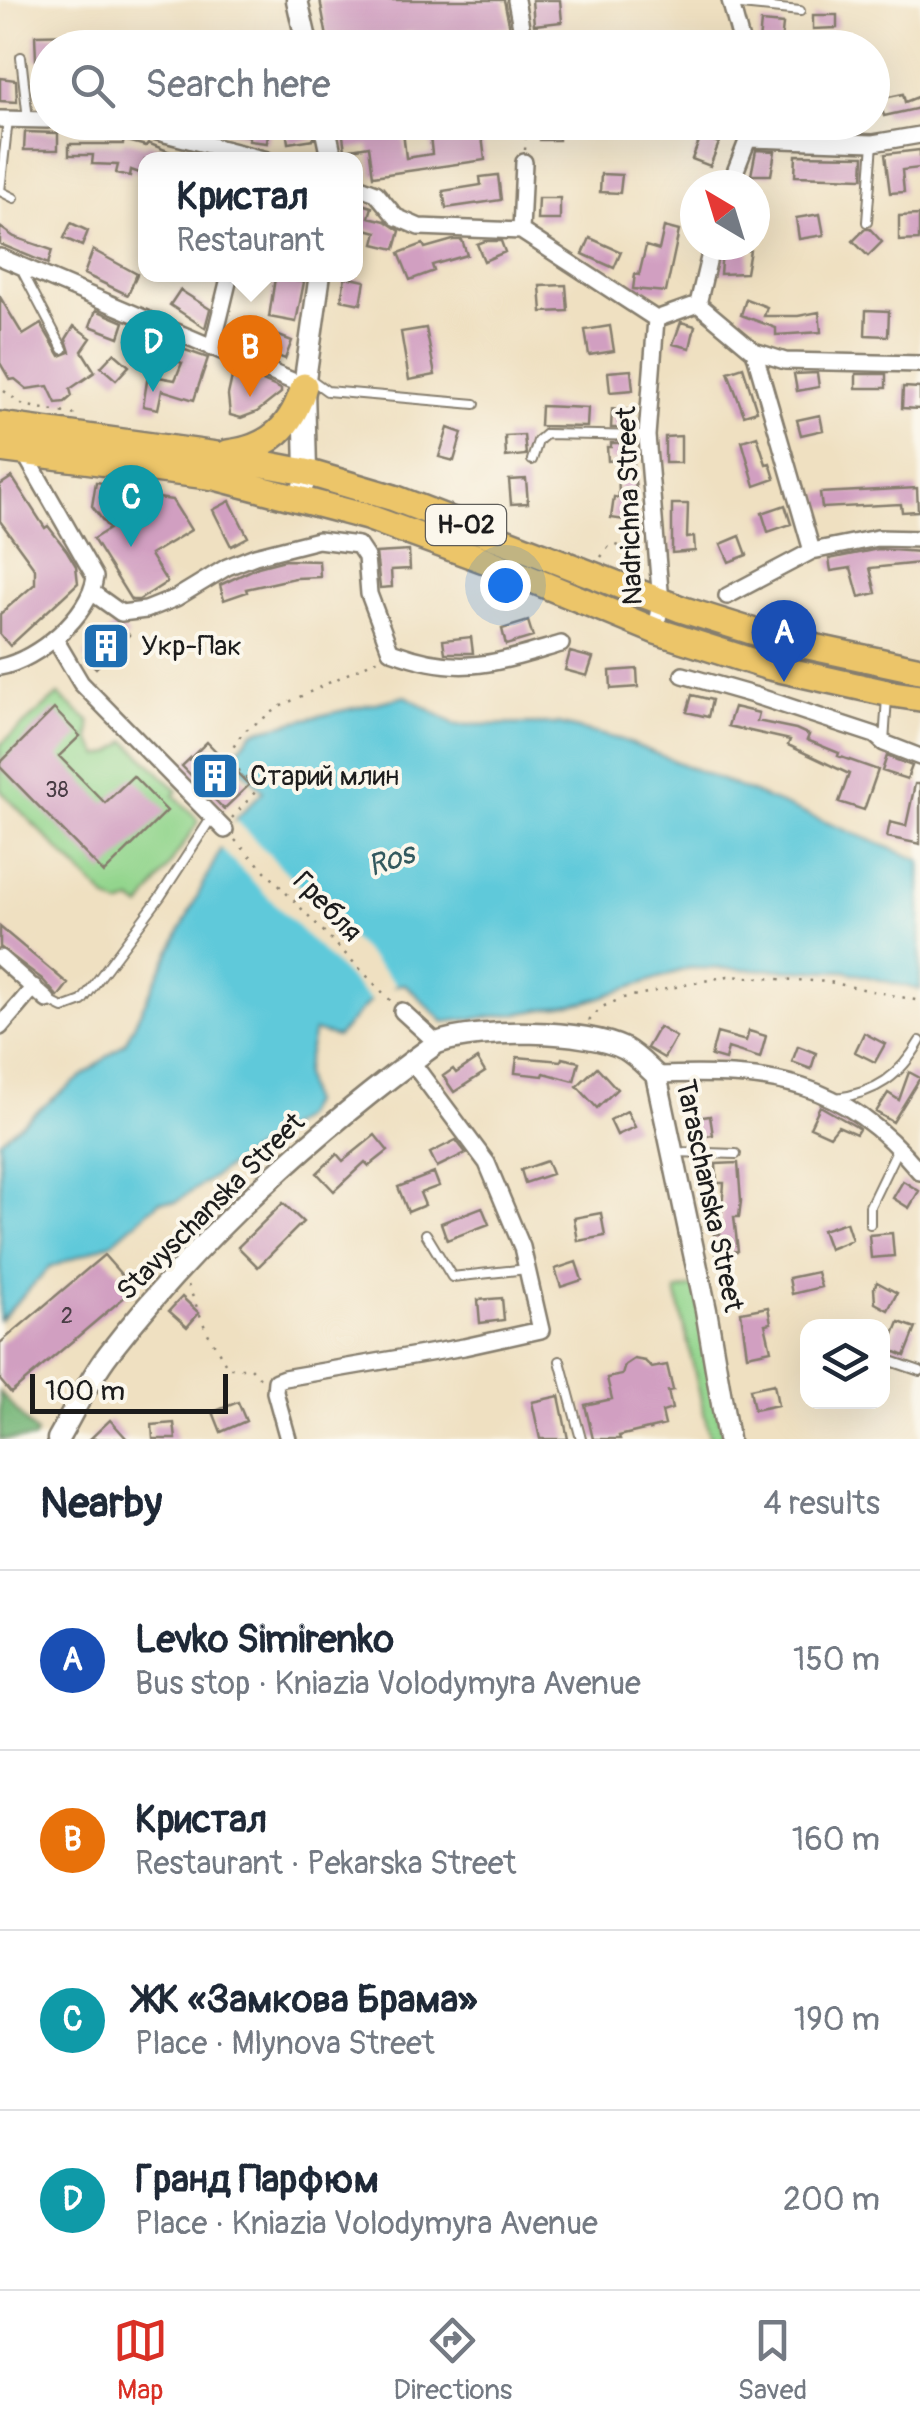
<!DOCTYPE html>
<meta charset="utf-8">
<style>
body{margin:0;font-family:Pangolin,sans-serif;background:#f6f6f7;color:#1f2937}
.controls{position:absolute;right:30px;bottom:30px;display:grid;overflow:hidden;border-radius:20px;box-shadow:0 10px 40px #0002}
.controls button{width:90px;height:90px;display:grid;place-items:center;padding:0;border:0;border-bottom:2px solid #e0e1e3;background:#fff;color:#1f2937;font:50px sans-serif}
.compass{position:absolute;left:680px;top:170px;width:90px;height:90px;border-radius:50%;background:#fff;box-shadow:0 10px 40px #0002;rotate:322deg}
.scale{position:absolute;left:30px;bottom:25px;width:198px;box-sizing:border-box;padding-left:10px;border:5px solid #1c1c1c;border-top:0;font-size:28px;line-height:35px;white-space:nowrap;color:#1c1c1c;-webkit-text-stroke:8px #fbf7ec;paint-order:stroke}
.you{position:absolute;left:505px;top:585px;width:35px;height:35px;margin:-25px;border:8px solid #fff;border-radius:50%;background:#1a73e8;box-shadow:0 0 0 15px #1a73e833}
.badge{display:grid;place-items:center;width:65px;height:65px;border-radius:50%;background:#d93025;color:#fff;font-size:32px;font-weight:700}
.pin{position:absolute;translate:-50% -82px;filter:drop-shadow(0 2px 5px #0008)}
.pin::after{content:'';position:absolute;top:52px;width:35px;height:30px;background:inherit;clip-path:polygon(0 0,100% 0,50% 100%)}
.popup{position:absolute;left:138px;top:152px;width:225px;height:130px;box-sizing:border-box;display:grid;place-content:center;border-radius:20px;background:#fff;filter:drop-shadow(0 2px 8px #0005);font-size:32px;white-space:nowrap;color:#747a83}
.popup b{font-size:38px;color:#1f2937}
.popup::after{content:'';position:absolute;left:50%;top:100%;margin-left:-20px;border:20px solid transparent;border-top-color:#fff}
.list{margin:0;padding:0;list-style:none}
h2{display:flex;justify-content:space-between;align-items:center;height:130px;margin:0;padding:0 40px;font-size:42px}
h2 small{font-size:32px;font-weight:400;color:#747a83}
.list li{display:grid;grid-template-columns:65px 1fr auto;gap:30px;align-items:center;box-sizing:border-box;height:180px;padding:0 40px;border-top:2px solid #e0e1e3}
.list b{display:block;font-size:38px;white-space:nowrap}
.list p{margin:0;font-size:32px;white-space:nowrap;color:#747a83}
.list em{font-size:32px;font-style:normal;color:#747a83}
.icon{flex:none;width:55px;height:55px;fill:none;stroke:currentColor;stroke-width:2;stroke-linecap:round;stroke-linejoin:round}
.map{position:relative;flex:none;width:920px;height:1439px;overflow:hidden}
.search{position:absolute;background:#fff;box-shadow:0 10px 40px #0002;left:30px;right:30px;top:30px;height:110px;display:flex;align-items:center;gap:25px;box-sizing:border-box;padding:0 35px;border-radius:55px;color:#747a83;font-size:38px}
.sheet{height:850px;background:#fff}
nav{display:flex;justify-content:space-around;align-items:center;box-sizing:border-box;height:140px;border-top:2px solid #e0e1e3;background:#fff;font-size:28px;color:#747a83}
nav a{display:grid;justify-items:center;gap:5px}
nav .on{color:#d93025}
.map>svg:first-child{display:block}
.green{fill:#93d58d;stroke:#587854;stroke-width:2.5}
.forest{fill:#76b678;stroke:#49694a;stroke-width:2.5}
.water{fill:#5fc9da;stroke:#3e727b;stroke-width:2.5}
.pier{fill:#efe0c1}
.building{fill:#d19fc1}
.lines{fill:none;stroke-linecap:round;stroke-linejoin:round}
.service-casing{stroke:#867e6e;stroke-width:12}
.minor-casing{stroke:#867e6e;stroke-width:20}
.tertiary-casing{stroke:#867e6e;stroke-width:25}
.primary-casing{stroke:#867e6e;stroke-width:30}
.path{stroke:#867e6e;stroke-width:2.5;stroke-dasharray:2.5 8;stroke-linecap:butt}
.service{stroke:#fff;stroke-width:8}
.minor{stroke:#fff;stroke-width:15}
.tertiary{stroke:#fff;stroke-width:20}
.primary{stroke:#ecc569;stroke-width:25}
.labels{text-anchor:middle;dominant-baseline:central;stroke-width:8;stroke-linejoin:round;paint-order:stroke}
.number-label{font-size:22px;fill:#493d45}
.shield{fill:#fbf7ec;stroke:#5f5e5a;stroke-width:2.5}
.shield-label{font-size:25px;font-weight:bold;fill:#1c1c1c}
.street-label{font-size:28px;fill:#1c1c1c;stroke:#fbf7ec}
.poi-label{font-size:28px;fill:#1c1c1c;stroke:#fbf7ec;text-anchor:start}
.water-label{font-size:30px;font-style:italic;fill:#33595e;stroke:#fbf7ec}
</style>
<div class="map">
<svg width="920" height="1439" viewBox="0 0 920 1439">
<rect width="100%" height="100%" fill="#fbf7ec"/>
<filter id="ink" filterUnits="userSpaceOnUse"><feTurbulence type="fractalNoise" baseFrequency=".01" numOctaves="2"/><feDisplacementMap in="SourceGraphic" scale="20" xChannelSelector="R" yChannelSelector="G"/><feConvolveMatrix kernelMatrix="1 2 1 2 8 2 1 2 1" color-interpolation-filters="sRGB"/></filter>
<filter id="wash" filterUnits="userSpaceOnUse"><feTurbulence type="fractalNoise" baseFrequency=".0048" numOctaves="4" result="noise"/><feDisplacementMap in="SourceGraphic" scale="40" xChannelSelector="R" yChannelSelector="G"/><feGaussianBlur stdDeviation="2.25" result="paint"/><feColorMatrix in="noise" values="0 0 0 0 0 0 0 0 0 0 0 0 0 0 0 0 0 1.4 0 .05"/><feComposite in="paint" operator="in"/></filter>
<g filter="url(#wash)">
<rect width="100%" height="100%" fill="#efe0c1"/>
<!-- green -->
<path class="green" d="M321,484L385,504L652,609L649,619L319,493Z
M669,615L920,679V688L767,656L667,625Z
M58,695L90,722V740L100,756L112,753L127,741L178,791L174,795L199,821L141,908L132,901L120,906L108,900L0,790V745Z
M695,1286L724,1439H710L676,1291Z"/>
<!-- forest -->
<path class="forest" d="M0,1392L36,1434L34,1439H0Z"/>
<!-- water -->
<path class="water" d="M406,696L456,725L558,724L622,740L920,860V990L845,971L689,968L586,1002L516,1014L444,1022L405,984C379,984 354,1019 337,1037L314,1031L304,1074L310,1103L301,1118L176,1202L160,1201L113,1242L49,1268L0,1320V1140L125,1043L235,820L263,791L231,757L254,731Z"/>
<!-- pier -->
<path class="pier" d="M235,820L396,984L375,1005L216,844Z"/>
<g id="blocks">
<!-- building -->
<path class="building" d="M320,0H504L510,28L486,30L487,48H416L413,32L389,37L391,48H329Z
M532,0H560L562,22L534,25Z
M813,15H837V28L813,29Z
M761,22L783,24L781,44L759,42Z
M79,34L80,48H48V60H36L35,35Z
M0,78L16,80L17,102L0,101Z
M903,94L905,102L920,96V108L884,116L879,99Z
M209,122L269,125L267,143L249,141V136L209,127Z
M285,122H311L314,139L288,143Z
M341,122H402L406,158L432,154L430,136L481,128L485,160L373,176L369,146L345,150Z
M540,123H559V140H540Z
M25,132L58,133V150H24Z
M701,136L719,143L710,166L692,159Z
M124,140L146,146L148,143L190,160H145V175L131,170L130,176L116,173L118,165L92,164L93,155H69V144H123Z
M756,150L775,151L771,175H751Z
M920,150V168L902,170L904,192L890,193L885,154Z
M796,155L864,156L863,178L795,176Z
M601,174L622,175L620,193L600,192Z
M498,175L501,200L446,208L443,191L481,185L480,177Z
M538,198H560V220H537Z
M355,202L372,207L369,217L385,221L400,231L395,249L374,244L377,232L355,226Z
M820,214L824,235L799,239L796,218Z
M919,215V240L899,241V216Z
M71,223L88,231L82,246L64,238Z
M0,227L14,237L52,250L48,264L0,244Z
M664,227L679,231L666,292L633,289L635,274L639,275L646,246L659,250Z
M865,229H870L882,242L868,256L853,241Z
M590,238L621,252L614,268L583,254Z
M453,240H462L467,255L432,265L434,271L410,280L399,253L423,244L425,248Z
M485,241H501L505,252L484,261L477,244Z
M93,250L137,274L128,295L84,274Z
M750,250L746,273L720,274L722,251Z
M345,277L365,281L361,304L341,300Z
M275,278L304,282L296,322L269,317Z
M566,285L568,311L542,312L540,286Z
M180,290L210,309L205,328L170,305Z
M0,297L23,335L41,324L60,356L70,352L66,339L74,326L91,338L82,351L95,372L70,389L72,396L65,402L56,403L48,386L27,389L15,379L10,380L0,363Z
M746,299L767,307L764,316H798L819,312L821,332L776,335V328L741,315Z
M96,310L124,322L119,337L90,326Z
M866,310L889,311L888,336L865,335Z
M681,322L695,326L690,348L673,344Z
M610,326L614,351L589,355L585,330Z
M426,328L435,375L409,380L401,332Z
M264,330L292,341L285,359L257,348Z
M154,339L208,358L194,400L162,390L158,409L143,406L148,375L175,380L182,363L152,350Z
M114,353L129,366L116,380L101,367Z
M743,367L757,411L744,415L728,372Z
M631,370L633,390L610,392L608,372Z
M817,373L819,387L797,391L794,374Z
M856,374H886V388H856Z
M232,377L263,381L281,389V393L257,412L241,418L230,415L228,395Z
M903,387L920,388V409L902,408Z
M541,406L588,408L587,427L540,426Z
M612,409L632,410V428H611Z
M820,415L823,430L801,435L797,420Z
M448,428L462,433L454,461L439,457Z
M524,435L526,455L506,457L505,436Z
M681,436V463H665V437Z
M757,436L766,464L770,463L775,479L755,486L742,441Z
M611,443H631L636,490L632,521L611,518L614,497L619,498L618,460L608,461L607,447H611Z
M12,477L45,528L48,526L67,551L76,566L78,583L10,646L0,634V614L35,584V569L0,521V485Z
M526,479L528,503L511,504L509,480Z
M96,482L126,487L120,522L158,498L172,500L191,530L150,555L167,582L139,600H131L93,539L109,529L92,506Z
M917,488L918,511L902,512L901,504L822,508L820,493Z
M230,501L248,537L231,546L213,510Z
M672,504H688L687,538L694,537L695,551L672,553Z
M785,505L791,524L768,532L762,513Z
M740,536L747,555L729,562L721,544Z
M878,549L920,552V563L870,568L876,593L859,597L851,568L831,571L829,559Z
M409,551L410,569L391,570L392,587L380,588L376,553Z
M285,560L319,561L320,577L295,578L246,589L247,592L224,600L220,585L258,567Z
M528,621L533,637L506,645L502,629Z
M117,623L129,635L96,668L84,656Z
M471,637L473,653H445L443,640Z
M570,652L593,658L587,676L565,670Z
M637,669L638,687L611,689L610,671Z
M692,695L712,700L708,717L687,712Z
M734,707L759,713L757,721L796,729L809,735L807,740L839,753L838,756L878,770L864,810L839,802L849,774L788,745L790,740L728,726Z
M54,709L80,736L59,756L105,803L133,776L167,811L104,873L0,767V763Z
M207,742L249,785L224,809L182,766Z
M887,756L912,766L907,779L882,771Z
M915,784H920V844L887,837L890,822L906,826Z
M0,927L68,984L58,997L42,979L0,947Z
M659,1027L676,1037L664,1058L647,1048Z
M749,1031L766,1036L760,1058L728,1048L725,1060L711,1056L717,1033L746,1041Z
M864,1033L885,1044L875,1062L855,1052Z
M798,1046L816,1053L811,1069L792,1062Z
M517,1057L561,1061L562,1058L579,1062L574,1081L544,1073L543,1076L515,1073Z
M477,1059L485,1072L454,1092L443,1076L453,1069L456,1073Z
M597,1067L617,1089L597,1108L577,1086Z
M909,1072L920,1078L893,1122L876,1112L888,1093L899,1100Z
M820,1106L855,1126L859,1129L856,1134L838,1126L830,1136L810,1127Z
M627,1111L635,1127L617,1135L610,1120Z
M710,1116L713,1135L692,1138L689,1119Z
M375,1135L388,1151L369,1166L365,1162L334,1191L317,1173L337,1154L343,1161Z
M456,1140L466,1153L437,1167L430,1153Z
M547,1161L552,1174L525,1183L521,1170Z
M738,1163L741,1201L739,1217H734L738,1251L716,1254L714,1234H720L724,1183H717L716,1164Z
M434,1173L439,1186L420,1193L425,1205L408,1212L398,1187Z
M903,1181L919,1191L909,1208L893,1198Z
M283,1203L303,1222L258,1267L238,1247Z
M482,1207L489,1224L447,1240L441,1223Z
M601,1213L605,1236L578,1241L574,1218Z
M846,1222L852,1240L829,1249L822,1230Z
M892,1233L894,1256L871,1258L869,1235Z
M104,1255L134,1289L11,1393L0,1380V1343Z
M576,1262L582,1280L561,1287L555,1269Z
M817,1272L821,1287L792,1294L789,1278Z
M877,1282L897,1293L888,1310L875,1303L874,1288Z
M182,1297L199,1313L187,1327L169,1311Z
M502,1298L504,1320L480,1323L478,1300Z
M768,1307L771,1323L765,1324L771,1350L747,1355L741,1312Z
M899,1322L916,1328L905,1356L888,1349Z
M634,1359L645,1361L652,1368L667,1365L673,1390L668,1391L672,1409L662,1412L665,1425L619,1436L620,1439H593L585,1405L612,1399L607,1378L622,1375L625,1365Z
M774,1384L778,1405L754,1410L750,1389Z
M559,1396L568,1439H540L532,1402Z
M238,1402L246,1421L221,1432L213,1412Z
M110,1420L127,1439H90Z
M174,1423L176,1439H153L152,1425Z"/>
</g>
</g>
<g filter="url(#ink)">
<use href="#blocks" fill-opacity="0" stroke="#867e6e" stroke-width="2.5"/>
<g class="lines">
<!-- service casing -->
<g class="service-casing">
<path id="service" d="M731,4L800,11
M21,57L28,119
M872,66L881,75
M8,119L0,191L14,198
M755,219L761,221
M867,222L873,143
M21,269L63,349
M309,378L327,391L475,404
M532,460L538,441L546,434L647,436
M884,743L887,697
M47,1000L63,1008L82,1001L160,897L212,817
M836,1098C876,1093 900,1076 920,1041
M676,1152L736,1154
M870,1224V1206L898,1148
M426,1234L452,1277L527,1269
M882,1358L920,1371
M560,1361L581,1439"/>
</g>
<!-- minor casing -->
<g class="minor-casing">
<path id="minor" d="M516,0L525,48
M730,0L743,48
M0,119L48,120
M118,122L267,160
M748,139L873,143L920,135
M355,185L376,193L396,217L419,227L521,231L656,319L698,304L754,351L785,361L920,364
M730,185L748,139V122
M521,231L524,162
M0,257L304,386
M698,304L712,245
M656,319L647,436L661,602L656,631
M212,348L230,274
M754,351L812,551
M93,593L121,613L146,610L176,598L227,567L255,556L318,540L358,545L366,557L369,594L390,650L394,652C461,677 495,663 561,644
M727,596L812,551L877,538L920,539
M55,639L81,683L225,830
M0,667C37,660 90,616 95,577L22,449
M683,675L753,695L875,735L884,743L920,757
M0,958L47,1000
M402,1011L437,1043
M0,1027L34,987
M656,1075C772,1071 841,1078 920,1172
M288,1439L275,1392L276,1381L284,1378L464,1347L541,1330L522,1247L487,1163L411,1061"/>
</g>
<!-- tertiary casing -->
<g class="tertiary-casing">
<path id="tertiary" d="M297,0L308,48
M324,122L332,160
M303,486L306,472L304,386L320,274
M58,1439C74,1411 89,1379 109,1353C197,1239 320,1127 437,1043C478,1028 586,1029 625,1049C636,1055 646,1066 656,1075L706,1310L728,1439"/>
</g>
<!-- primary casing -->
<g class="primary-casing">
<path id="primary" d="M0,425L217,455L306,472L394,498L681,609L780,640L920,670
M0,449L215,477L367,517L487,561L656,631L766,666L887,693L920,698
M228,453C270,448 293,426 304,386"/>
</g>
<!-- path -->
<path class="path" d="M525,150L527,122
M4,391L23,405L76,415
M601,557L609,546L616,545L641,552
M232,818L257,790L227,757L243,732L283,705L378,659
M235,840L393,1003
M589,1021L602,1007L623,998L728,976L829,982L920,1001
M188,1285L206,1330L228,1368H251L262,1380
M650,1429L652,1439"/>
<!-- service -->
<use href="#service" class="service"/>
<!-- minor -->
<use href="#minor" class="minor"/>
<!-- tertiary -->
<use href="#tertiary" class="tertiary"/>
<!-- primary -->
<use href="#primary" class="primary"/>
</g>
</g>
<!-- icons -->
<defs>
<g id="building-square" transform="scale(2.5)"><rect x="-9" y="-9" width="18" height="18" rx="4" fill="#1f6fb2" stroke="#fbf7ec"/><path d="M-4-6H4V6H1V3H-1V6H-4ZM-2.5-4.3h1.7v1.8h-1.7ZM.8-4.3h1.7v1.8H.8ZM-2.5-1h1.7V.8h-1.7ZM.8-1h1.7V.8H.8Z" fill="#fff"/></g>
</defs>
<g fill-rule="evenodd">
<use href="#building-square" x="106" y="646"/>
<use href="#building-square" x="215" y="776"/>
</g>
<g class="labels">
<!-- number labels -->
<g class="number-label">
<text x="57" y="790">38</text>
<text x="67" y="1316">2</text>
</g>
<!-- shield labels -->
<rect class="shield" x="426" y="505" width="80" height="40" rx="8"/>
<g class="shield-label">
<text x="466" y="525">Н-02</text>
</g>
<!-- street labels -->
<g class="street-label">
<text transform="translate(630 506) rotate(-92)">Nadrichna Street</text>
<text transform="translate(327 907) rotate(46)">Гребля</text>
<text transform="translate(709 1196) rotate(78)">Taraschanska Street</text>
<text transform="translate(211 1207) rotate(-45)">Stavyschanska Street</text>
</g>
<!-- poi labels -->
<g class="poi-label">
<text x="141" y="646">Укр-Пак</text>
<text x="250" y="776">Старий млин</text>
</g>
<!-- water labels -->
<g class="water-label">
<text transform="translate(391 860) rotate(-19)">Ros</text>
</g>
</g>
</svg>
<div class="controls">
<button><svg class="icon" aria-label="layers" viewBox="0 0 24 24"><path d="M12 4l9 5-9 5-9-5zM3 14l9 5 9-5"/></svg></button>
</div>
<svg class="compass" viewBox="-18 -18 36 36"><path d="M0-13l5 13h-10z" fill="#e53935"/><path d="M0 13l5-13h-10z" fill="#747a83"/></svg>
<div class="scale">100 m</div>
<div class="you"></div>
<div class="pin badge" style="left:784px;top:682px;background:#1a4fb4">A</div>
<div class="pin badge" style="left:250px;top:397px;background:#e8710a">B</div>
<div class="popup"><b>Кристал</b>Restaurant</div>
<div class="pin badge" style="left:131px;top:547px;background:#0f9aa8">C</div>
<div class="pin badge" style="left:153px;top:392px;background:#0f9aa8">D</div>
<div class="search"><svg class="icon" aria-label="search" viewBox="0 0 24 24"><circle cx="10" cy="10" r="6"/><path d="M15 15l6 6"/></svg>Search here</div>
</div>
<section class="sheet">
<h2>Nearby<small>4 results</small></h2>
<ul class="list">
<li><span class="badge" style="background:#1a4fb4">A</span><div><b>Levko Simirenko</b><p>Bus stop · Kniazia Volodymyra Avenue</p></div><em>150 m</em></li>
<li><span class="badge" style="background:#e8710a">B</span><div><b>Кристал</b><p>Restaurant · Pekarska Street</p></div><em>160 m</em></li>
<li><span class="badge" style="background:#0f9aa8">C</span><div><b>ЖК «Замкова Брама»</b><p>Place · Mlynova Street</p></div><em>190 m</em></li>
<li><span class="badge" style="background:#0f9aa8">D</span><div><b>Гранд Парфюм</b><p>Place · Kniazia Volodymyra Avenue</p></div><em>200 m</em></li>
</ul>
</section>
<nav>
<a class="on"><svg class="icon" aria-label="map" viewBox="0 0 24 24"><path d="M3 6l6-2 6 2 6-2v14l-6 2-6-2-6 2zM9 4v14M15 6v14"/></svg>Map</a>
<a><svg class="icon" aria-label="directions" viewBox="0 0 24 24"><path d="M12 3l9 9-9 9-9-9zM9 14v-3h6M13 9l2 2-2 2"/></svg>Directions</a>
<a><svg class="icon" aria-label="saved" viewBox="0 0 24 24"><path d="M7 4h10v16l-5-4-5 4z"/></svg>Saved</a>
</nav>
